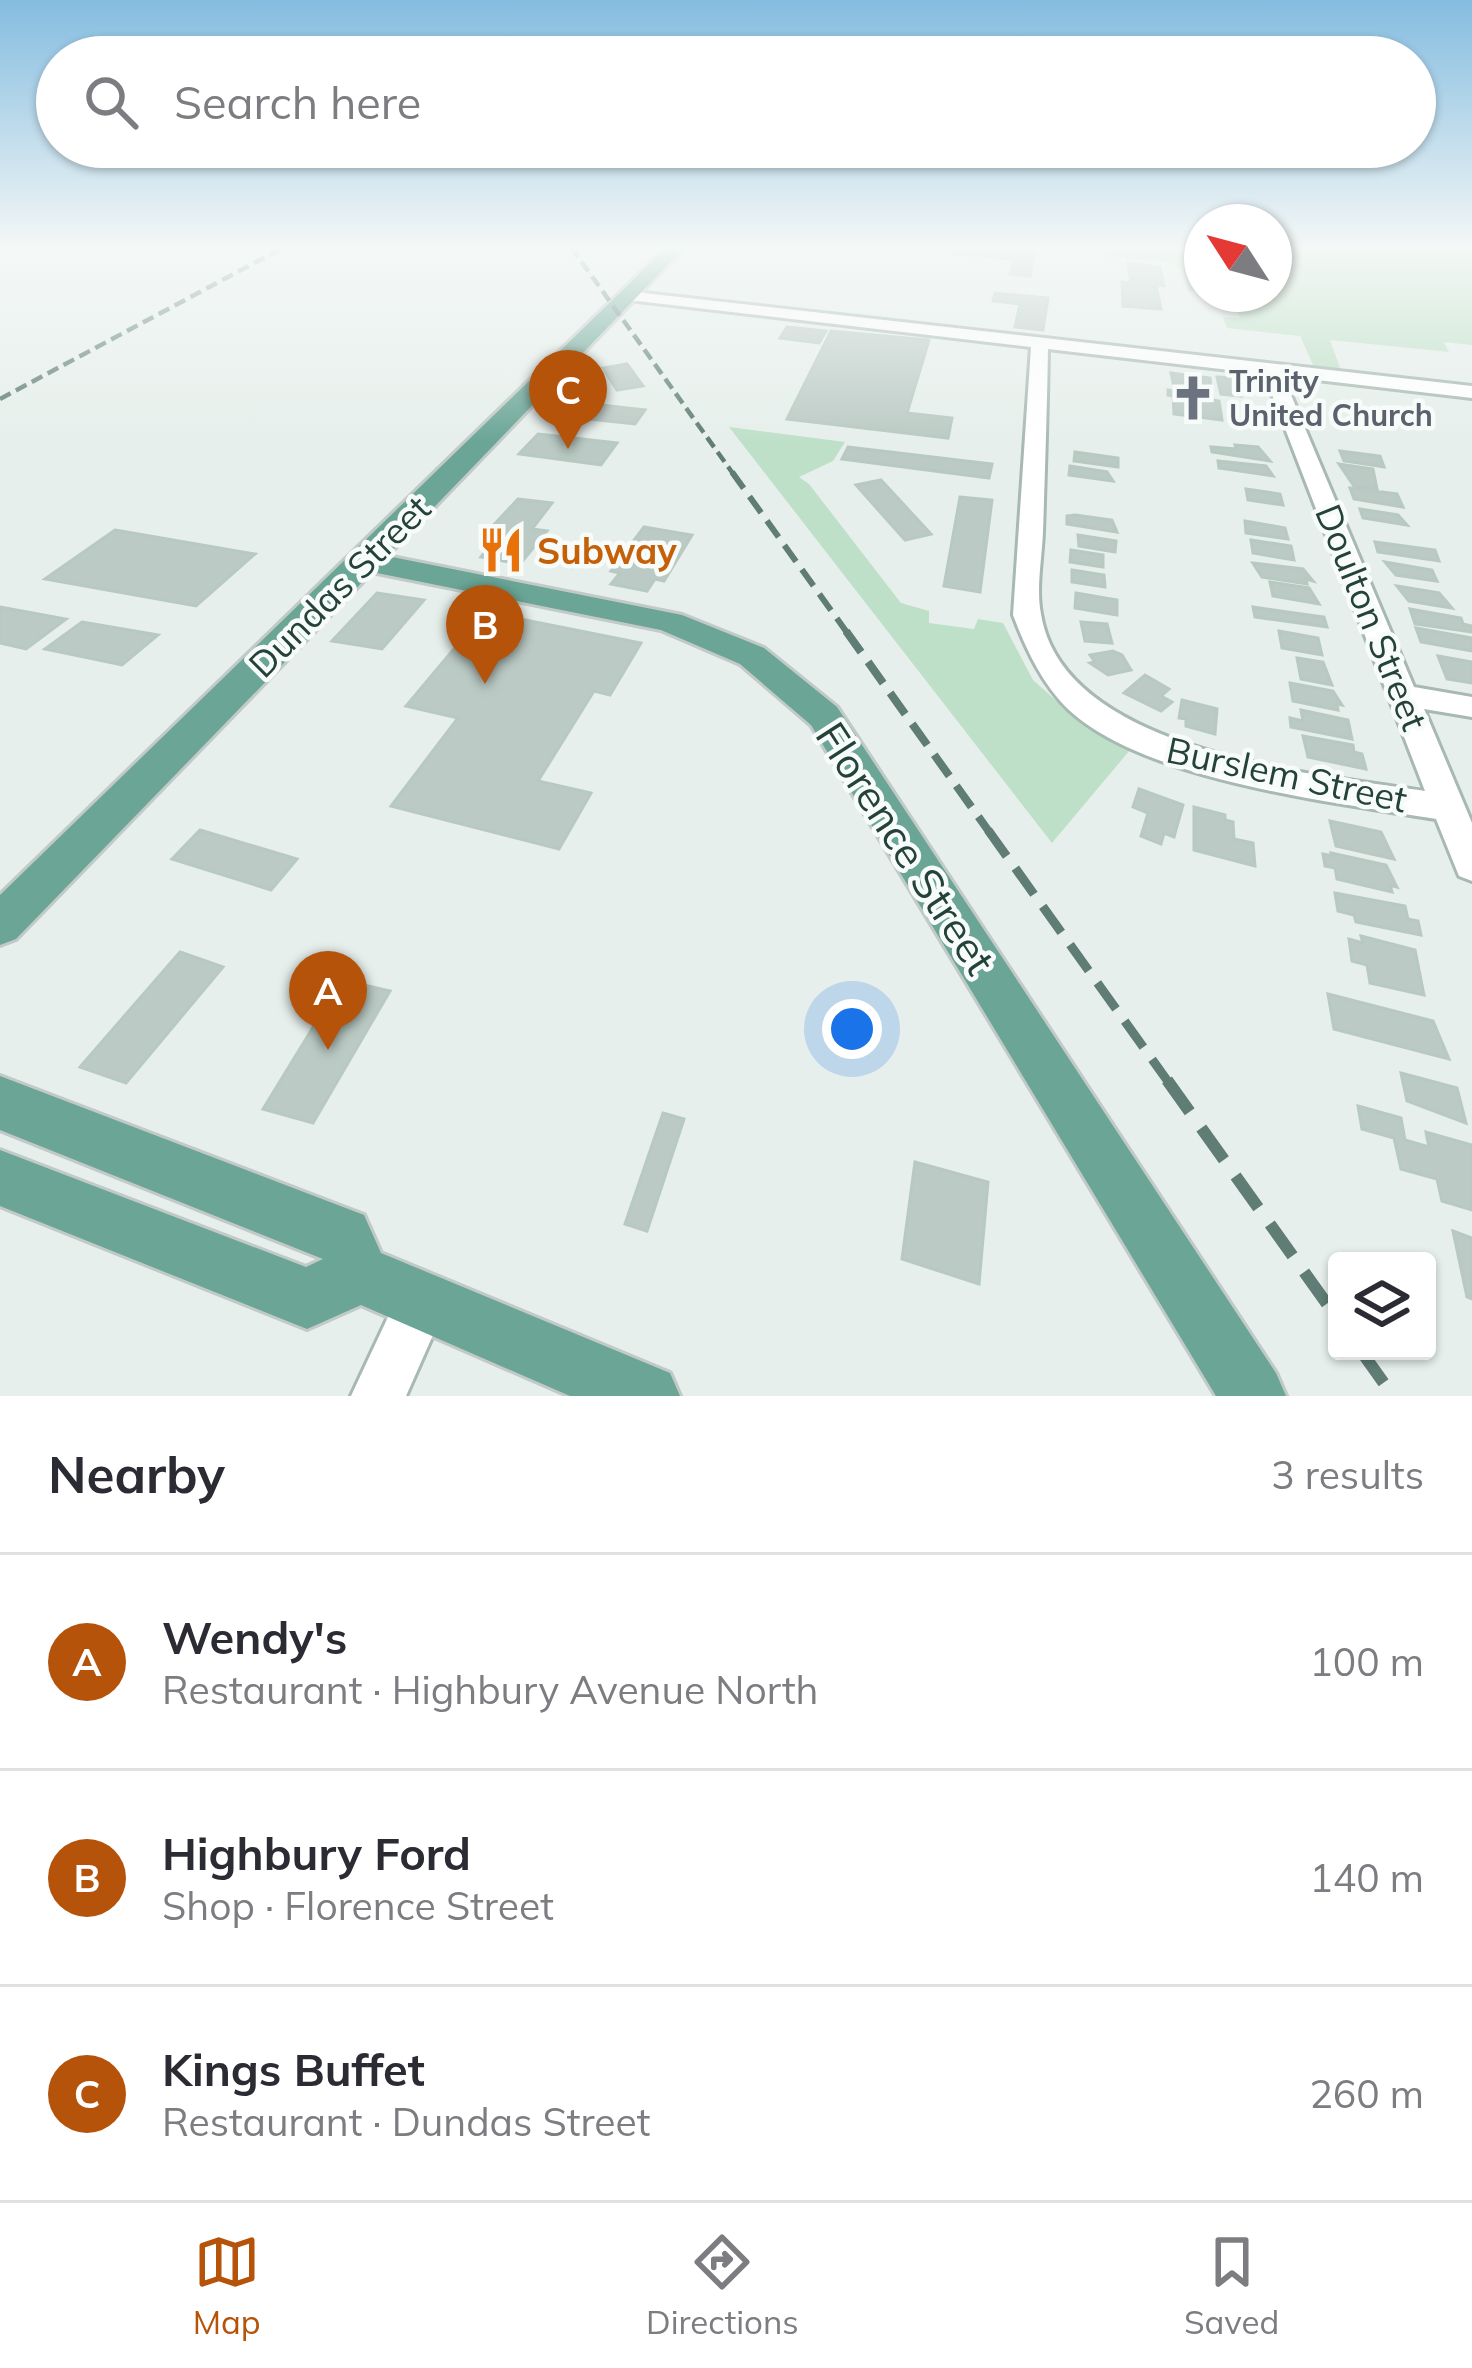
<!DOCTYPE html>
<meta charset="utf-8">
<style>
body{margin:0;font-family:Mulish,sans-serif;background:#f7f7f7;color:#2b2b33}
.controls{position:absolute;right:36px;bottom:36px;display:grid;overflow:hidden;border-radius:12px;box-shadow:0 3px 9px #0004}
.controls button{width:108px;height:108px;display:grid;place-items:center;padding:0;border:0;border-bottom:3px solid #e1e1e2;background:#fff;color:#2b2b33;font:60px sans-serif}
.compass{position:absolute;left:1184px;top:204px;width:108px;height:108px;border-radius:50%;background:#fff;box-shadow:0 3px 9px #0004;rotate:306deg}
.you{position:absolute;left:852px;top:1029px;width:42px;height:42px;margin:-30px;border:9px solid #fff;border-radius:50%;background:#1a73e8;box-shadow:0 0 0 18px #1a73e833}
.badge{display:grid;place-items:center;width:78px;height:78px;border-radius:50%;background:#b45309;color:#fff;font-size:39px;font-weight:700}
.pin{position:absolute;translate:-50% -99px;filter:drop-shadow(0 3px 6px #0008)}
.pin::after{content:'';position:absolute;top:63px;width:42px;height:36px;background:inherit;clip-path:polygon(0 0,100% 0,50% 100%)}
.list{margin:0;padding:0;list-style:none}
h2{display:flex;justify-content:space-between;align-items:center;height:156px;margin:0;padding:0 48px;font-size:51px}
h2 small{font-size:39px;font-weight:400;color:#7c7c81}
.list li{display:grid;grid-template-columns:78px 1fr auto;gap:36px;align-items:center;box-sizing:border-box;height:216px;padding:0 48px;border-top:3px solid #e1e1e2}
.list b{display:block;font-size:45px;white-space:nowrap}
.list p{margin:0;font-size:39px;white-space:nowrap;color:#7c7c81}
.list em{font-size:39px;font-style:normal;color:#7c7c81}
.icon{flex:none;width:66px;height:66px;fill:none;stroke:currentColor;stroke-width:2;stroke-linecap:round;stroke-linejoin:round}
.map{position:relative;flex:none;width:1472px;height:1396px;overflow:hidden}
.search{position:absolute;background:#fff;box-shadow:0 3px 9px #0004;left:36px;right:36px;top:36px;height:132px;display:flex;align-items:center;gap:30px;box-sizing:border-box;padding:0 42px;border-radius:66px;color:#7c7c81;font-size:45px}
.sheet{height:804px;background:#fff}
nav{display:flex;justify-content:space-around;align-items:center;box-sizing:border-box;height:168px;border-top:3px solid #e1e1e2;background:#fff;font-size:33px;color:#7c7c81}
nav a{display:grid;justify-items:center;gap:6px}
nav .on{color:#b45309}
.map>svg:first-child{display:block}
.green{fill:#bfe0c8}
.building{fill:#bbcac4;stroke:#b8c9c2;stroke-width:3}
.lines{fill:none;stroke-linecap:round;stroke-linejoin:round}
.minor-casing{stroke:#a8b8b2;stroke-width:6}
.major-casing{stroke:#c2cac8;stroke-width:6}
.minor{fill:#fff;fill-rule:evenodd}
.major{fill:#6aa596;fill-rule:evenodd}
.rail-far4{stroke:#5f7d75;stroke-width:4.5;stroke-dasharray:12 6;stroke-linecap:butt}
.rail-far3{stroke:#5f7d75;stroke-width:6;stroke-dasharray:20 10;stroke-linecap:butt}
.rail-far2{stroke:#5f7d75;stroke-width:8;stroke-dasharray:26 12;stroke-linecap:butt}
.rail-far1{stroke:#5f7d75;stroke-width:9;stroke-dasharray:32 15;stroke-linecap:butt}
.rail{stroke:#5f7d75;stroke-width:12;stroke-dasharray:39 20;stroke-linecap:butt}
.labels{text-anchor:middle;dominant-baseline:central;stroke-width:9;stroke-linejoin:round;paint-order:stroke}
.far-worship-label{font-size:30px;font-weight:bold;fill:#5b616d;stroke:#f7fbf9;text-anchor:start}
.food-label{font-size:36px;font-weight:bold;fill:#c56008;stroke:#f7fbf9;text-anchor:start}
.street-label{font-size:36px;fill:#24423a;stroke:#f7fbf9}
.near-street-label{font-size:42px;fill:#24423a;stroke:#f7fbf9}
</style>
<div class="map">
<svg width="1472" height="1396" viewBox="0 0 1472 1396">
<rect width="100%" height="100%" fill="#e6efeb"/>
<!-- green -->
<path class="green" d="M1106,247H1202V293L1188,291L1182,268L1167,262L1106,257Z
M1274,247H1472V345L1444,342L1449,352L1330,340L1342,373L1314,367L1300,336L1227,328L1223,317L1240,318L1232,295L1218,294H1274Z
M729,427L845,442L833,461L799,477L809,484L901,603L929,611V623L974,629L978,619L1003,623L1033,680L1077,719L1130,750L1052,843Z"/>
<!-- building -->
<path class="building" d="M955,247L1034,251L1030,276L1010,274L1014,259L952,253Z
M1128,263L1160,267L1164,286L1156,285L1161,309L1123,306L1122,282L1131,283Z
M995,293L1048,298L1043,330L1015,327L1020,304L993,301Z
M787,327L826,331L819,343L780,338Z
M831,331L929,340L907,413L952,418L948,438L787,419Z
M627,364L643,386L617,390L603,368Z
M1171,373L1210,378L1212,400L1219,401L1222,420L1174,414L1173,396L1168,395V390L1175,391Z
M1217,377L1240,378L1241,396L1221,394Z
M565,401L645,410L635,424L552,415Z
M538,434L617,443L601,465L519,454Z
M1235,445L1258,447L1270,461L1212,452L1211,447L1236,449Z
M848,447L992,464L989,478L842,459Z
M1340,451L1380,456L1384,467L1344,461Z
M1075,452L1118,458V467L1074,461Z
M1218,461L1266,466L1273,476L1219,468Z
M1339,464L1373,469L1377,489L1354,486Z
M1070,466L1107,472L1113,481L1069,475Z
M881,480L931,534L905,540L856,485Z
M1350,488L1397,494L1403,507L1354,499Z
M1246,489L1280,494L1283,505L1248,500Z
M960,497L992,500L980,592L944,586Z
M518,499L552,503L532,529L547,531L520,564L481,557L492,543L494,533L489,530Z
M1360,509L1398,515L1407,525L1363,518Z
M1075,515L1112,520L1117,532L1067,524V516Z
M1245,521L1285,528L1288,539L1246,533Z
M644,527L692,535L664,581L655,579L647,591L611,584L620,573L611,571Z
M115,530L255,554L196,606L45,579Z
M1078,535L1116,541L1115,552L1079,546Z
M1251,540L1291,546L1294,560L1253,553Z
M1375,542L1435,550L1439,561L1378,552Z
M1071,550L1103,555V567L1070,562Z
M1385,562L1432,570L1437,581L1396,575Z
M1253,563L1303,569L1313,581L1306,579L1307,584L1262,577Z
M1072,570L1104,575L1105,587L1072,582Z
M1270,582L1309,588L1319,604L1273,596Z
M1397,586L1439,593L1452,608L1409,601Z
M377,593L424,600L382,649L332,641Z
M1076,593L1117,600V615L1075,608Z
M0,607L66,619L26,649L0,643Z
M1253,607L1324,617L1327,627L1255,617Z
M1410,609L1461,618L1463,624L1472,626V632L1415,624Z
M485,612L641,643L610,695L594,691L538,781L591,793L559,849L391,806L458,718L406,706Z
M82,622L158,635L122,665L45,649Z
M1081,622L1107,624L1112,643L1085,641Z
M1416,628L1472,638V651L1421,642Z
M1279,631L1318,638L1322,655L1282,648Z
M1113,651L1122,655L1131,670L1108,675L1090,663L1095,662L1090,655Z
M1438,656L1472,662V683L1447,679Z
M1297,658L1323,662L1332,685L1301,679Z
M1145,675L1169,689L1161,696L1172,702L1161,711L1124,693Z
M1290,683L1333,691L1342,705L1337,704L1338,710L1293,701Z
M1182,700L1217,709L1215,734L1186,726V719L1179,718Z
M1301,710L1348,720L1352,739L1291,727L1290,718L1303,721Z
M1303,736L1353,745L1354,752L1362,754L1366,769L1308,757Z
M1139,789L1183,805L1174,837L1164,833L1161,844L1141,836L1148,813L1133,807Z
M1194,807L1225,815V820L1233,822L1234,839L1253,843L1255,866L1194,850Z
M1330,821L1381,832L1394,859L1336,846Z
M200,830L297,859L271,890L172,859Z
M1331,853L1386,865L1397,887L1390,885L1392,892L1337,879L1335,868L1325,866L1323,854L1332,856Z
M1335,893L1405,906L1408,919L1418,921L1421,935L1356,922L1354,915L1338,911Z
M1361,936L1415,950L1424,995L1370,983L1367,965L1352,961L1349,939L1363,943Z
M180,952L223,967L126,1083L80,1067Z
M342,980L390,991L313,1123L263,1109Z
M1328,994L1433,1021L1449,1059L1334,1029Z
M1401,1073L1457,1088L1466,1123L1407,1101Z
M1358,1106L1401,1118L1405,1140L1429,1147L1426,1132L1472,1145V1210L1442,1201L1437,1179L1401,1169L1394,1138L1362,1129Z
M663,1113L684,1119L647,1231L625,1224Z
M915,1162L988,1182L979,1284L902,1259Z
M1453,1231L1472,1238V1299L1467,1297Z"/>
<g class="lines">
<!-- minor casing -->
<g class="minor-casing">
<path id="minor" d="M626,291L1472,386V398L1283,376L1414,687L1472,697V717L1424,709L1472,823V881L1459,876L1436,819C1333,802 1146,781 1069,710C1042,684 1026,649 1013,615L1031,347L620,299V293ZM1048,349L1264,374L1425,791C1317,775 1063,752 1041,614C1036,589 1042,558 1043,532C1045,471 1047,410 1048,349Z
M422,1275L440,1283L448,1301L406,1396H351L404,1283Z"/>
</g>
<!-- major casing -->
<g class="major-casing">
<path id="major" d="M667,247H685L387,556L682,615L764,648L837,707L1276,1373L1286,1396H1216L811,725L740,664L661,630L372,572L16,939L0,945V895Z
M0,1076L364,1215L381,1253L670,1373L680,1396H570L361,1305L307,1329L0,1206V1150L306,1267L323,1259L0,1130Z"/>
</g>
<!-- minor -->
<use href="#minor" class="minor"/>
<!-- major -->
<use href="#major" class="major"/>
<!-- rail-far4 -->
<path class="rail-far4" d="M571,247L734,475
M0,399L284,247"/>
<!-- rail-far3 -->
<path class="rail-far3" d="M732,472L848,634"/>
<!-- rail-far2 -->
<path class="rail-far2" d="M846,631L990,833"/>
<!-- rail-far1 -->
<path class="rail-far1" d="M988,830L1169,1083"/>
<!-- rail -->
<path class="rail" d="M1167,1080L1337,1318
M1361,1351L1393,1396"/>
</g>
<!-- sky -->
<linearGradient id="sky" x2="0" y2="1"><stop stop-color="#84bce0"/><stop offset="0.56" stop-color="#f4f8f6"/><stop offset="1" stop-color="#f4f8f6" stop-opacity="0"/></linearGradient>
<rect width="1472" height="443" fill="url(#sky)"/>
<!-- icons -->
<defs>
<g id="church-bare" transform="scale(3.6)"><path d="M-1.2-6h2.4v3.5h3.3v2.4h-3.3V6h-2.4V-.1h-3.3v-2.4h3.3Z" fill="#6b7280" stroke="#f7fbf9" stroke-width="2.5" paint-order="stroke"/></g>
<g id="restaurant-bare" transform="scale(3.6)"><path d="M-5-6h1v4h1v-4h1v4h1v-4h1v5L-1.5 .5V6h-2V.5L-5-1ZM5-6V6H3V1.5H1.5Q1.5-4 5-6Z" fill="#e8710a" stroke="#f7fbf9" stroke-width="2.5" paint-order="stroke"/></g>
</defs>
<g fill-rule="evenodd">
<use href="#church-bare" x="1193" y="398"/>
<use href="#restaurant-bare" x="501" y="550"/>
</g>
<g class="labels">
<!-- far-worship labels -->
<g class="far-worship-label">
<text x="1229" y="381">Trinity<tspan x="1229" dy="34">United Church</tspan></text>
</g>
<!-- food labels -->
<g class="food-label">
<text x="537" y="550">Subway</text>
</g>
<!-- street labels -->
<g class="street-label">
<text transform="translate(339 586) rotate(-45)">Dundas Street</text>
<text transform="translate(1372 617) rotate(68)">Doulton Street</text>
<text transform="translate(1287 774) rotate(12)">Burslem Street</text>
</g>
<!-- near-street labels -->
<g class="near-street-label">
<text transform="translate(906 848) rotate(57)">Florence Street</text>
</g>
</g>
</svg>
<div class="controls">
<button><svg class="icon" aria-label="layers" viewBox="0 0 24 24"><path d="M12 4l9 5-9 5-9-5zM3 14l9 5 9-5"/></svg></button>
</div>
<svg class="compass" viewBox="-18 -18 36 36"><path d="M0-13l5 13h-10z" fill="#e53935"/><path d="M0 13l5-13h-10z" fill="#7c7c81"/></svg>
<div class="you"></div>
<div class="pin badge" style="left:328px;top:1050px">A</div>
<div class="pin badge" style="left:485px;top:684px">B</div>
<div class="pin badge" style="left:568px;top:449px">C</div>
<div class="search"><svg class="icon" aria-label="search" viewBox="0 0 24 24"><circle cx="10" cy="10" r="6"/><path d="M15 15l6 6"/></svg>Search here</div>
</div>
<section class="sheet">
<h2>Nearby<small>3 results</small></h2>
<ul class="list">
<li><span class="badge">A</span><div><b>Wendy's</b><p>Restaurant · Highbury Avenue North</p></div><em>100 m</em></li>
<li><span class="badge">B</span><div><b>Highbury Ford</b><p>Shop · Florence Street</p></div><em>140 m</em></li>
<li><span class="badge">C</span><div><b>Kings Buffet</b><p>Restaurant · Dundas Street</p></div><em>260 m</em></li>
</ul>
</section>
<nav>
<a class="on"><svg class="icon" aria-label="map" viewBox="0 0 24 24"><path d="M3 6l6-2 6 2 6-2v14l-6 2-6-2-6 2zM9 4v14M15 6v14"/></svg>Map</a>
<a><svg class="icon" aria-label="directions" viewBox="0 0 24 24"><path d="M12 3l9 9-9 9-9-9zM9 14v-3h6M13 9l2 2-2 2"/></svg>Directions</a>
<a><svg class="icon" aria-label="saved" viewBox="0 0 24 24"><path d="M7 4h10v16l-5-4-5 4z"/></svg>Saved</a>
</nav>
